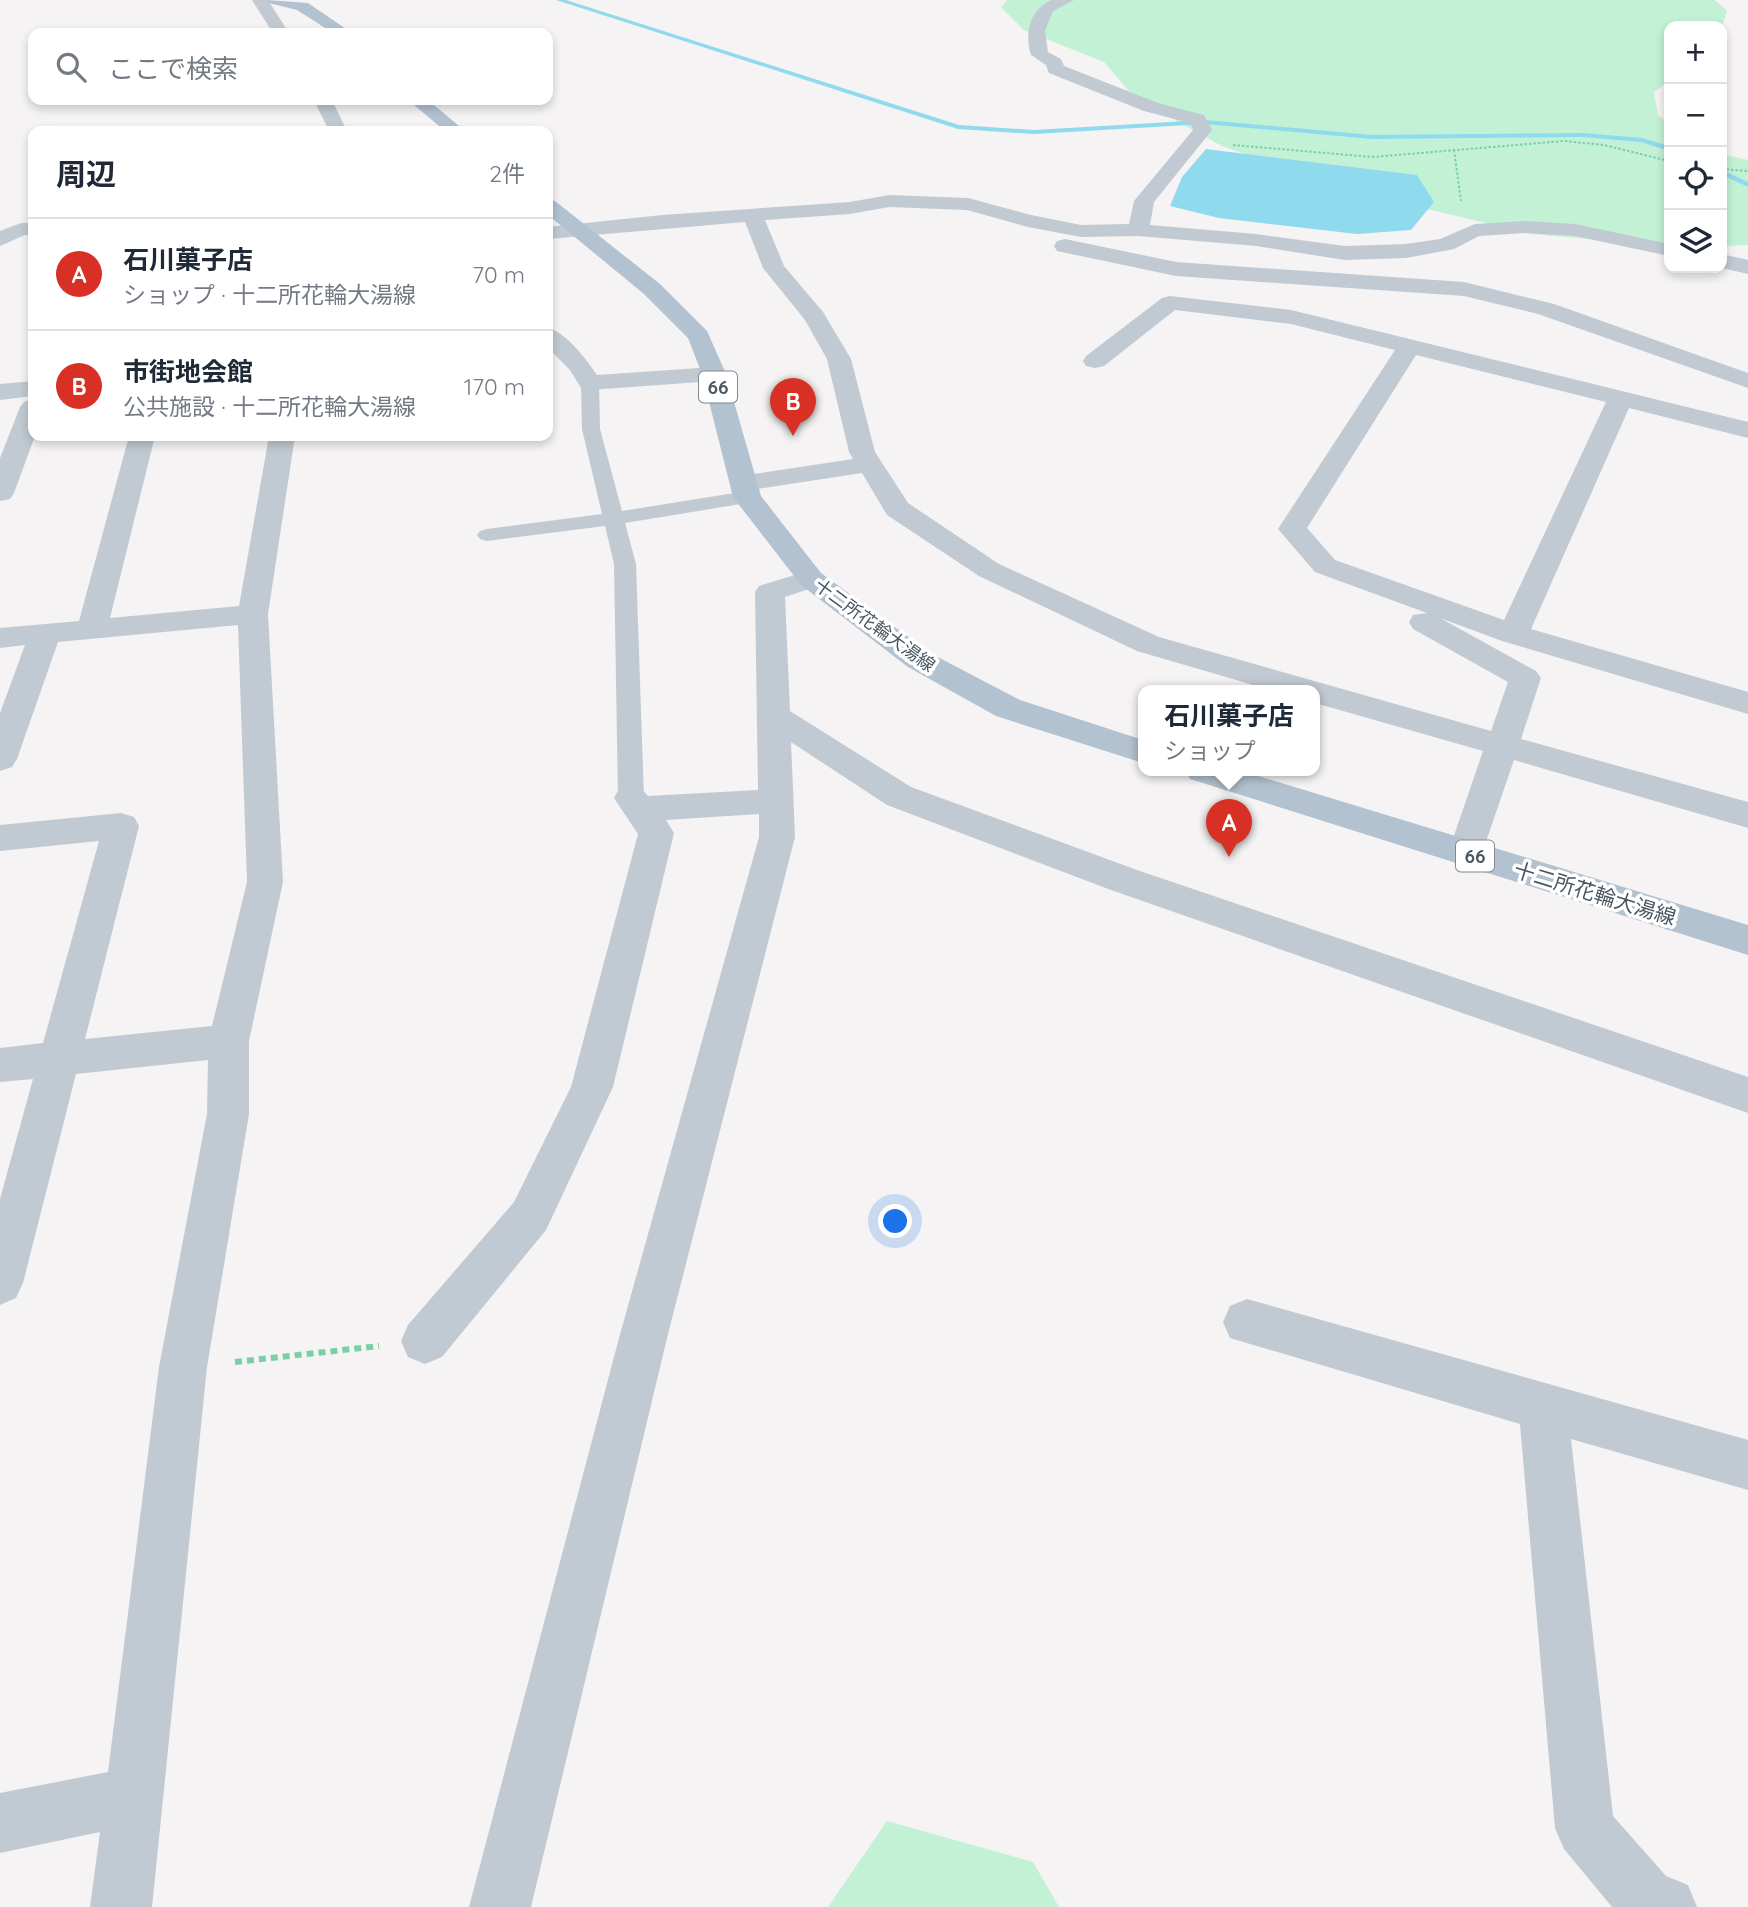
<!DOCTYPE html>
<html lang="ja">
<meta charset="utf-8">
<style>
body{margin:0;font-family:Quicksand,"Noto Sans JP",sans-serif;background:#f2f2f3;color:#1f2937}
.controls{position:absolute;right:21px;top:21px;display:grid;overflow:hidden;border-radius:14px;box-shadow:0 4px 10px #0003}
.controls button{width:63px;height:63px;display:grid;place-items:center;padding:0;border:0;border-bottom:2px solid #e0e1e3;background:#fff;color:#1f2937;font:35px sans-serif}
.you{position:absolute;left:896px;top:1222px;width:24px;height:24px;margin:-18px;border:5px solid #fff;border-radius:50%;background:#1a73e8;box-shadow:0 0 0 10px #1a73e833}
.badge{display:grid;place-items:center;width:46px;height:46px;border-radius:50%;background:#d93025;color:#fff;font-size:23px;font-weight:700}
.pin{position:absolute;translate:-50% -58px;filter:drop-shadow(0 2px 4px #0008)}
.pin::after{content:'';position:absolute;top:37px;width:24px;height:21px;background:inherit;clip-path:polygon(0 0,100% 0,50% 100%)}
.popup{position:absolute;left:1138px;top:685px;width:182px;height:91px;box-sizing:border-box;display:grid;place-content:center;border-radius:14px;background:#fff;filter:drop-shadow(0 2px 5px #0005);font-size:23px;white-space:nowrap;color:#747a83}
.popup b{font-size:26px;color:#1f2937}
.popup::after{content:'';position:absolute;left:50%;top:100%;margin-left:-14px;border:14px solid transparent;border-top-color:#fff}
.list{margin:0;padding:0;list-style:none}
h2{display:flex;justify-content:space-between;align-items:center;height:91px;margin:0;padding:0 28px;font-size:30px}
h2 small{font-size:23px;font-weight:400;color:#747a83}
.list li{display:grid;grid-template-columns:46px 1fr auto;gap:21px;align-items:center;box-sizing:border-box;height:112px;padding:0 28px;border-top:2px solid #e0e1e3}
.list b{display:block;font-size:26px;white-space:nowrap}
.list p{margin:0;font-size:23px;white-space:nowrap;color:#747a83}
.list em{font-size:23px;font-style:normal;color:#747a83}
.icon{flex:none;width:38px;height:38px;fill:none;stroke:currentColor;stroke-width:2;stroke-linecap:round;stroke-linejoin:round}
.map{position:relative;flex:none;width:1748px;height:1907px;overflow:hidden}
.search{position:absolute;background:#fff;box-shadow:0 4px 10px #0003;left:28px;top:28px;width:525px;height:77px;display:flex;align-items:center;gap:18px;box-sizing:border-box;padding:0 24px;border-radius:14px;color:#747a83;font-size:26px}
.panel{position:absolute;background:#fff;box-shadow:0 4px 10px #0003;left:28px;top:126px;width:525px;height:315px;border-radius:14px}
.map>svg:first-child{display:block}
.green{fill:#c3f1d5}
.water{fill:#90daee}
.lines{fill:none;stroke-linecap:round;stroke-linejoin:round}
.stream{fill:#90daee;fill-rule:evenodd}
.path-far1{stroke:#7ad0a6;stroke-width:2;stroke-dasharray:2.5 2;stroke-linecap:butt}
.path{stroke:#7ad0a6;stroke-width:6;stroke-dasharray:7 5;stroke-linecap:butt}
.lane{fill:#c1cad2;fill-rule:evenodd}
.street{fill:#c1cad2;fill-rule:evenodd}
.primary{fill:#b3c2d1;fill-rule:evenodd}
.labels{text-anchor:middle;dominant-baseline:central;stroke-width:7;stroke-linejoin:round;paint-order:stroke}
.far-street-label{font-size:18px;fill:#4a5661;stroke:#fff}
.shield{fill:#fff;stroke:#808990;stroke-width:2}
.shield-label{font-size:19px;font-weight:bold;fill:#4a5661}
.street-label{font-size:21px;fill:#4a5661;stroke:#fff}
</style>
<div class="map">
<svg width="1748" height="1907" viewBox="0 0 1748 1907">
<rect width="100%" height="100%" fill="#f5f3f3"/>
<!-- green -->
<path class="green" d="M1007,0H1715L1727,11L1722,27L1669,26V81L1654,92L1658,115L1669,124V246L1532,234L1343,189L1222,146L1135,98L1104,62L1024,30L1001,7Z
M1722,154L1748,160V245L1722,246Z
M887,1821L1033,1862L1059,1907H828Z"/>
<!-- water -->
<path class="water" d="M1206,149L1417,175L1434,202L1411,230L1357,234L1219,218L1170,206L1182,177Z"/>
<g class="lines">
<!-- stream -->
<path class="stream" d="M556,0H566L959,125L1034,130L1205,120L1372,135L1583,133L1642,138L1669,146V151L1641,142L1583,137L1372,139L1205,124L1034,134L958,129Z
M1722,170L1748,182V187L1722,175Z"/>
<!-- path-far1 -->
<path class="path-far1" d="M1233,145L1372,157L1564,141L1604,145L1669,161
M1454,150L1461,201
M1722,169L1748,171"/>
<!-- path -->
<path class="path" d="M235,1362L379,1346"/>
<!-- lane -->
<path class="lane" d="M590,378L599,383L600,429L622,511L747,491L754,493L757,497L754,501L747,503L625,523L636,564L644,798L640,804L631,807L622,804L618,798L614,564L605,526L487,541L480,539L477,535L480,531L487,529L602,514L582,429L581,383Z"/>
<!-- street -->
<path class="street" d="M252,0H268L289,33H273Z
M1052,0H1074L1053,11L1045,31L1048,52L1061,59L1064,66L1158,103L1204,115L1212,130L1154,202L1150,225L1256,234L1345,246L1406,244L1440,239L1475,224L1525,221L1575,224L1669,244V256L1575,236L1525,233L1479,236L1454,249L1406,258L1345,260L1256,246L1138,236L1081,237L1028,227L967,210L889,207L850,214L765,220L784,266L823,312L851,359L875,452L908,503L999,564L1159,637L1491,731L1508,682L1413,629L1409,622L1413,615L1427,613L1315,572L1278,529L1395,350L1291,324L1175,310L1104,366L1095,368L1086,366L1083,361L1086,356L1162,298L1170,296L1291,310L1748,422V438L1629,408L1531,629L1748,692V714L1502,641L1440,618L1536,671L1541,678L1521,739L1748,802V828L1514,760L1479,862L1466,866L1453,862L1448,853L1483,751L1315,703V691H1274L1137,651L979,576L887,515L862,473L744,491L734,489L730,483L734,477L853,459L849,452L827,359L805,320L763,268L745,222L548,239V227L662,215L850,202L889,195L968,198L1031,215L1081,225L1129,224L1134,201L1193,130L1190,123L1144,111L1049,73L1046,65L1031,55C1024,33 1030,9 1052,0ZM1416,355L1606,402L1504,620L1335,560L1307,528Z
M314,100H332L347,131H329Z
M21,223H33V235H25L0,246V231Z
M1065,239L1176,262L1464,282L1554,304L1748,373V388L1538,314L1464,296L1176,276L1057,251L1054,246L1057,241Z
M1722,254L1748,260V274L1722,268Z
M548,328C567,333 586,359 597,375L714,367L723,369L726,374L723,379L714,381L590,390L581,388L570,370L548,348Z
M33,381V396L0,400V384Z
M33,399L35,436L14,493L10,499L0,501V458L20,407L24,402Z
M129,436H155L110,618L239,606L269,436H295L268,614L283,882L249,1041V1114L207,1367L152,1907H90L100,1832L0,1853V1793L108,1772L159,1367L207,1114L208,1060L76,1074L23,1283L16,1298L0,1305V1199L33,1079L0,1082V1048L43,1043L99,841L0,851V825L121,813L134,817L139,826L85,1039L212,1026L247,882L238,625L58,642L17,759L12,767L0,771V713L25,645L0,648V628L79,621Z
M811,570L821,573L826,579L821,585L785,597L790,711L911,787L1137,870L1748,1077V1113L1111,890L887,805L791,742L795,837L667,1338L531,1907H469L619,1338L759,837V814L666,820L674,833L613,1087L546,1230L442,1357L425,1364L408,1357L401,1341L408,1325L514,1202L571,1087L638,834L614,798L619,789C631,786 640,785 648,796L758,790L755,592L759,586Z
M1247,1299L1748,1440V1490L1571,1439L1613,1816L1666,1876L1688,1885L1697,1907H1612L1564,1849L1555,1828L1520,1424L1230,1338L1223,1322L1230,1306Z"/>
<!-- primary -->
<path class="primary" d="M267,0L308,3L352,33H333L297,10L269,3Z
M408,100H428L465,131H445Z
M548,199L555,201L660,284L707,331L726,374L761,496L821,573L930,653L1020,700L1143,740V763L996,716L908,667L801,585L733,497L702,374L688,338L644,294L548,215Z
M1185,771H1242L1748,925V955L1190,779Z"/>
</g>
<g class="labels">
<!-- far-street labels -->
<g class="far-street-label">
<text transform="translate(875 625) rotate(36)">十二所花輪大湯線</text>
</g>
<!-- shield labels -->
<g class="shield">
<rect x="699" y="371.5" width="38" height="31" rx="5"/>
<rect x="1456" y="840.5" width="38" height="31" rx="5"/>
</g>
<g class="shield-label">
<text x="718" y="387">66</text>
<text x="1475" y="856">66</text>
</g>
<!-- street labels -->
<g class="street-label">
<text transform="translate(1595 893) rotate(17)">十二所花輪大湯線</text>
</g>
</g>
</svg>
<div class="controls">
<button>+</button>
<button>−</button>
<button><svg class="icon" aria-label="locate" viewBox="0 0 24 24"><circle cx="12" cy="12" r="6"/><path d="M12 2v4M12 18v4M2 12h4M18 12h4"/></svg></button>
<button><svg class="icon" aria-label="layers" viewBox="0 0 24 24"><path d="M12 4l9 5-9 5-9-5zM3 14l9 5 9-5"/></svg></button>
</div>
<div class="you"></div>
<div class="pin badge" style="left:1229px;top:857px">A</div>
<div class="popup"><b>石川菓子店</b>ショップ</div>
<div class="pin badge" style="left:793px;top:436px">B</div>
<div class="search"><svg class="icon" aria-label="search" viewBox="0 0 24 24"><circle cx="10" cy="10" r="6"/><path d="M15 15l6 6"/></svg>ここで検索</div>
<section class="panel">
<h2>周辺<small>2件</small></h2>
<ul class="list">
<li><span class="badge">A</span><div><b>石川菓子店</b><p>ショップ · 十二所花輪大湯線</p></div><em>70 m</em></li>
<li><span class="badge">B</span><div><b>市街地会館</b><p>公共施設 · 十二所花輪大湯線</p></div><em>170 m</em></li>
</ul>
</section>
</div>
